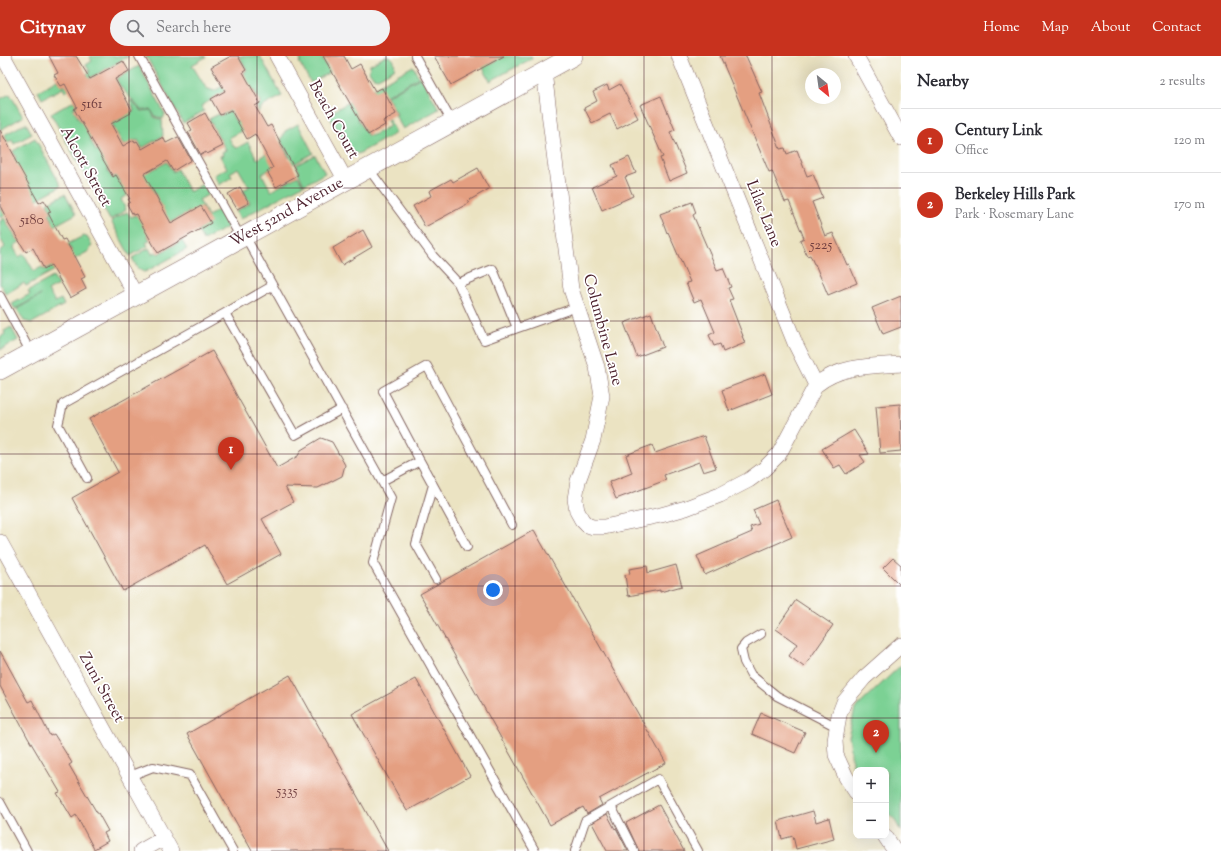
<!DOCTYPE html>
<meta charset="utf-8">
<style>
body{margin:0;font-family:"Sorts Mill Goudy",serif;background:#f2f2f3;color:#2b2b33}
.controls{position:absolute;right:12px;bottom:12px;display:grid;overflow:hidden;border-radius:8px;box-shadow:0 4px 16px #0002}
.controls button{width:36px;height:36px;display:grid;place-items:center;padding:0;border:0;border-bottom:1px solid #e1e1e2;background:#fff;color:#2b2b33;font:20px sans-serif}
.compass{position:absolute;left:805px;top:12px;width:36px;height:36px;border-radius:50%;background:#fff;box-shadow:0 4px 16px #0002;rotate:151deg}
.you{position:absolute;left:493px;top:534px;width:14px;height:14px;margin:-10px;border:3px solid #fff;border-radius:50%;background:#1a73e8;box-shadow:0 0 0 6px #1a73e833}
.badge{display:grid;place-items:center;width:26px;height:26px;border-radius:50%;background:#c8321e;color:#fff;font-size:13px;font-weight:700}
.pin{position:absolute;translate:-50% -33px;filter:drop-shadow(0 1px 2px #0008)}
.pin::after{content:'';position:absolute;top:21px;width:14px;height:12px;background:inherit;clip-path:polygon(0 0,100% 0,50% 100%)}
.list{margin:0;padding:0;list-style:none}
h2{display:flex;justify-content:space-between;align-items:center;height:52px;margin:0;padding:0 16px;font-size:17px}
h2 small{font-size:13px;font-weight:400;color:#7c7c81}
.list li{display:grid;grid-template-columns:26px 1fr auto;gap:12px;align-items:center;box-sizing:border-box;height:64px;padding:0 16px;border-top:1px solid #e1e1e2}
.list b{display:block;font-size:15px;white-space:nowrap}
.list p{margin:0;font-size:13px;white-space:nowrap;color:#7c7c81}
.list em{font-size:13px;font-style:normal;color:#7c7c81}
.icon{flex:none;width:22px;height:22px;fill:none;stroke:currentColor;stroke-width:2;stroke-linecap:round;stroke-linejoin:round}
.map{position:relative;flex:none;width:901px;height:795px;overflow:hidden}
header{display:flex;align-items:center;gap:24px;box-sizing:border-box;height:56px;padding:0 20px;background:#c8321e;color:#fff}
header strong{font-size:19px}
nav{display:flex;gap:22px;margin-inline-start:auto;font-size:14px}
.search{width:280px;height:36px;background:#f2f2f3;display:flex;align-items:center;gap:10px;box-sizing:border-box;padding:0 14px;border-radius:22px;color:#7c7c81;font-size:15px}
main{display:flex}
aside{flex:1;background:#fff}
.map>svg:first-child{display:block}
.green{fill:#7cd194;stroke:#637860}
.building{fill:#e49f81}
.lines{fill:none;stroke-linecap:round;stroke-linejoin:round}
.service-casing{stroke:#826460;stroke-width:10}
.minor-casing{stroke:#826460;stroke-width:16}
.tertiary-casing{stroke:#826460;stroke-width:20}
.service{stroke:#fff;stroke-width:8}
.minor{stroke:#fff;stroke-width:15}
.tertiary{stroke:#fff;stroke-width:19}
.grid{fill:none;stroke:#4a1f2b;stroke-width:1;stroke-opacity:0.55}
.labels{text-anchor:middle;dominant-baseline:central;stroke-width:3.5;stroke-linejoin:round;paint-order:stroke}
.number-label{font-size:14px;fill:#703f40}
.street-label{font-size:16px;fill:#4a1f2b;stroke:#fff}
</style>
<header>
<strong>Citynav</strong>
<div class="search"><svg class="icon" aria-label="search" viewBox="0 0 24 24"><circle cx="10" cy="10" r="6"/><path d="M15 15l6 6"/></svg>Search here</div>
<nav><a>Home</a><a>Map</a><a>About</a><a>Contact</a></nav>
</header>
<main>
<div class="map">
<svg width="901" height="795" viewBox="0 0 901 795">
<rect width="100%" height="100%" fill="#fff"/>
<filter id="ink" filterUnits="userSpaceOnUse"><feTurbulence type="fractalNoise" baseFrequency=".025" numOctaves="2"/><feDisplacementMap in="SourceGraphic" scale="8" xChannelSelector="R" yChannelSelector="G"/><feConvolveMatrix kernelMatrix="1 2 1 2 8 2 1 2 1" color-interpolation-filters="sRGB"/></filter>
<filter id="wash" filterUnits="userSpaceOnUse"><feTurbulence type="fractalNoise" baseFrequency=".012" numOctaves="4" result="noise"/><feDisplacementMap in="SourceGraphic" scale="16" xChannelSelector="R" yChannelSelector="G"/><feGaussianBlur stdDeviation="0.9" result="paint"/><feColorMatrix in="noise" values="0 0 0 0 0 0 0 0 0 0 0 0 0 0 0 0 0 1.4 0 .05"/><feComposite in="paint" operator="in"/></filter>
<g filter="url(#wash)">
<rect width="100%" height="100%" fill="#ebe3c2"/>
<!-- green -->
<path class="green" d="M89,0H129L65,36L63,32L42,43L38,35L57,24L61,30L64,29L66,31L88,20L87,18L90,16L86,9L92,5Z
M146,0H205L206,1L192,9L206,32L214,35L245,18L244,16L247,14L239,0H260L282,40L260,52L261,54L239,67L243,74L229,82L234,91L237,92L248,86L257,103L282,89L289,102L262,118L271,135L298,120L303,129L240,163L236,155L250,147L243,134L249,131L238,112L230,117L232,121L219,129L214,119L227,112L220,100L223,99L222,96L226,94L209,63L219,58L220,60L230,55L236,66L258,54L256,50L261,47L253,33L248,36L234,30L211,43V44L201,50L204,55L183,67Z
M298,0H321L330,16L311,27L299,6L301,5Z
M386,0C393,0 396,6 394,13L378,22L373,21L369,15L370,9Z
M500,0H532L531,3L490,25L480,6L484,4L487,9L496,5V3Z
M139,10L165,58L163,63L155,60L151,54H141L120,30L116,23Z
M413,10L419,21L356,57L358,61L357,62L368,80L370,79L371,80L390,70L387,64L389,63L396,77L358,98L349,95L328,58Z
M421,21L439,53L403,73L395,59L397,58L387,40Z
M88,37L75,48L77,51L73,53L80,65L84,62L92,82L90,83L96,95L99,94L111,111L107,113L112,122L116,120L121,128L132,121L141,132L121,143L126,154L110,164L51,58Z
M10,38L23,61L0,74V43Z
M131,44L141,55L151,54L154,61L162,64L163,80L142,92L138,84L135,85L134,84L124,90L112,68L134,54L130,45Z
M26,67L32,78L14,88L12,84L8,86L4,79Z
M298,68L313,97L294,108L281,85L285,75Z
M35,82L61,130L10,158L9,157L0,162V152L1,154L6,152L0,111L16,102L13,95Z
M315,99L325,117L304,129L298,116L299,115L296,109Z
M167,106L173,116L177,113L189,136L203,128L209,138L199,144L204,153L192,160L189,156L147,179L150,184L146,187L148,190L130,200L111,165L127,156L131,161L136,159L137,161L161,149L151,130L136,120L149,113L150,115Z
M65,138L76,158L35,180L25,182L53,166L49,158L52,156L47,147Z
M205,154L208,160L219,154L228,171L203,184L198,175L200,174L193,161Z
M4,162L17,184L24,181L25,183L15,189L14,192L19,201L24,198L34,215L42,211L44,214L71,199L70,196L72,195L68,188L83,180L87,181L92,189L89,195L26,230L24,227L6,238L0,228V195L5,191L0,182V165Z
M182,185L187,193L147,215L144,216L138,213L132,202L149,192L152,198L156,196L158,198Z
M53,221L58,229L48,235L55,246L61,243L64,249L32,267L24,265L17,253L41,239L15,253L12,248L30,238L28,235Z
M11,271L18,284L0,294V281L5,278L4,275Z
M901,609V776L894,762L886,756V714H856V717L853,713L848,681L855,653Z"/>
<g id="blocks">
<!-- building -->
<path class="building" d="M49,0H76L90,23L123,5L129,15L115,23L132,54L130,56L131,57L111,68L123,90L134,84L135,86L137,85L142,93L163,81L166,87L178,81L191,104L173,115L167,105L144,118L171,167L201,150L211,167L158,197L137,160L136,158L133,159L127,148L130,146L128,143H130L116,119L113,121L74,53L77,51L65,28L61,30L54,19L58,17Z
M231,0H238L246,14L243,16L260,47L255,50L267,71L271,69L298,119L276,131L267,115L273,112L255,78L247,83L231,54L220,59L211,43L225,35L211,11Z
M323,0H344L351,13L360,8L375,35L382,32L396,58L383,65L385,69L368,79Z
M434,0H504L451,29Z
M720,0H746L762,36L759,37L780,93L785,92L787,98L797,94L807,120L813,118L823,142L812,146L825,180L833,177L847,209L849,208L857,227L828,239L815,208H814L810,199L807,200L800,184L804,182L789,145L785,146L772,115L769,116Z
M620,28L638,62L617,73L610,58L592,67L584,52L597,45L593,36L607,29L609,34Z
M661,40L675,74L670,76L687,117L669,125L660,102L663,101L640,49Z
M205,57L223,90L207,98L206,96L201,99L188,76L192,74L188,67Z
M0,74L15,101L14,102L39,147L44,144L51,156L48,157L62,184L65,183L85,221L81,223L86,233L70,242L51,209L44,213L33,192L26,196L8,167H9L0,150Z
M629,101L636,117L625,121L633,140L602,154L592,131L617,120L612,109Z
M478,112L489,133L468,145L469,147L425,171L413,150L431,140L429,135L451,123L453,126Z
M240,131L249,147L237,153L228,138Z
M692,146L696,157L693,159L717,214L723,212L731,231L728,232L733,243L729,244L743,280H742L745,287L723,296L720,288L714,290L709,279L715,276L701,243L694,246L686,227L690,226L668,176L667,177L660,158Z
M363,174L372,191L342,209L333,192Z
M901,240V271L883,278L872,252Z
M651,257L663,291L637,301L624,267Z
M212,295L277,412L298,400L301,394L321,382L332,386L345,409L342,420L318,432L285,431L293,446L262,463L281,498L227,528L205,489L123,535L72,442L118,416L89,363Z
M765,318L772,338L729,355L722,334Z
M900,348L901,395L880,397L876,350Z
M854,374L869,398L860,399L865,406L846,418L840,409L834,412L822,393Z
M704,380L716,412L703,416L699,406L664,419L666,424L616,443L609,426L632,417L626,399L652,389L655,397Z
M776,444L792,481L760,495V494L705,519L697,500L752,476L750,471L759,468L753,454Z
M534,474L666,707L599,743L602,749L587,758L583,751L550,769L420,538Z
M893,502L901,509V530L883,512Z
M676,509L682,530L660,536V534L628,540L625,519L630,518L629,513L647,510L648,517Z
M796,544L833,569L804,611L789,600L797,588L776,573Z
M0,595L28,646L32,644L50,680L54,678L72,707L69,709L97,757H98L108,775L104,777L108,785L94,793L76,759L72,762L57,737L60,736L28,682L0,630Z
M290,619L388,795H252L187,678Z
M416,623L470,720L407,755L352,658Z
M761,657L805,676L795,697L752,678Z
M659,749L684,795H639L626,767Z
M813,755L816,766L829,762L834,783L796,793L793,780L782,783L778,765Z
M607,758L615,773L616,772L628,795H607L592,767Z"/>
</g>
</g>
<g filter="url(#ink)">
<use href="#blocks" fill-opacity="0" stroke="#826460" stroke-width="1"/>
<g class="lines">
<!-- service casing -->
<g class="service-casing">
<path id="service" d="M139,0L241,182
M415,0L452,66
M368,112L433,200L458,227L484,284L577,251
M245,180L391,442L373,507L535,795
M458,227L493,213L517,272
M272,230L225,257L295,379L342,353
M0,240L31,297
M420,405L383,335L427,310L512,469
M87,422L58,369L63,348L225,257
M382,425L420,405L467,491
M433,429L416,488L436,523
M761,578L746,587L741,593L744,606L751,619L777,640L837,671
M130,720L153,711L190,719L233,795
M0,746L27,795
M575,795L585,765L611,750
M634,795L611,750L658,723L698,795"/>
</g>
<!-- minor casing -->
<g class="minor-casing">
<path id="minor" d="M3,0L136,240
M277,0L346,125
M679,0L795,287L816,329
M856,0L901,82
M544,16L571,233L597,311L602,340L593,384L578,425L575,443L577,455L582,464L587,469L593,471H604L661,459L686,452L720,439L749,424L764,413L779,398L816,329C840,309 872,310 901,308
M0,486L171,795
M856,736L846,721L836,699L835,685L839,659L844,646L864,622L901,589
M885,780L895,795
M141,795L164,782"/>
</g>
<!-- tertiary casing -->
<g class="tertiary-casing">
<path id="tertiary" d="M0,314L573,0"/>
</g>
<!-- service -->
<use href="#service" class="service"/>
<!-- minor -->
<use href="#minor" class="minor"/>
<!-- tertiary -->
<use href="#tertiary" class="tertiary"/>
</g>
</g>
<!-- grid -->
<path class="grid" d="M129,0V795M257,0V795M386,0V795M515,0V795M644,0V795M772,0V795M0,132H901M0,265H901M0,398H901M0,530H901M0,662H901"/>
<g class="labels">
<!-- number labels -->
<g class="number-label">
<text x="92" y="49">5161</text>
<text x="32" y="165">5180</text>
<text x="821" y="190">5225</text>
<text x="287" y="736">5335</text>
</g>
<!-- street labels -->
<g class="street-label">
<text transform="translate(333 64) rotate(61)">Beach Court</text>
<text transform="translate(85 111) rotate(61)">Alcott Street</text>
<text transform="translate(287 157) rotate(-29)">West 52nd Avenue</text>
<text transform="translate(763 158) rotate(68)">Lilac Lane</text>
<text transform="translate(602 274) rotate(75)">Columbine Lane</text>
<text transform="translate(101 632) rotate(61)">Zuni Street</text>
</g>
</g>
</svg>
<div class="controls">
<button>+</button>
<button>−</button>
</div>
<svg class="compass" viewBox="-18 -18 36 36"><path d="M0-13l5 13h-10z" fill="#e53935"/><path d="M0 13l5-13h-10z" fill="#7c7c81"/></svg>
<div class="you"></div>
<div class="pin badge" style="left:231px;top:414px">1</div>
<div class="pin badge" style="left:876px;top:697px">2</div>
</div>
<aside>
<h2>Nearby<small>2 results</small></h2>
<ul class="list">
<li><span class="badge">1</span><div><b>Century Link</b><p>Office</p></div><em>120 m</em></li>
<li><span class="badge">2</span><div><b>Berkeley Hills Park</b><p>Park · Rosemary Lane</p></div><em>170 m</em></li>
</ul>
</aside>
</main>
